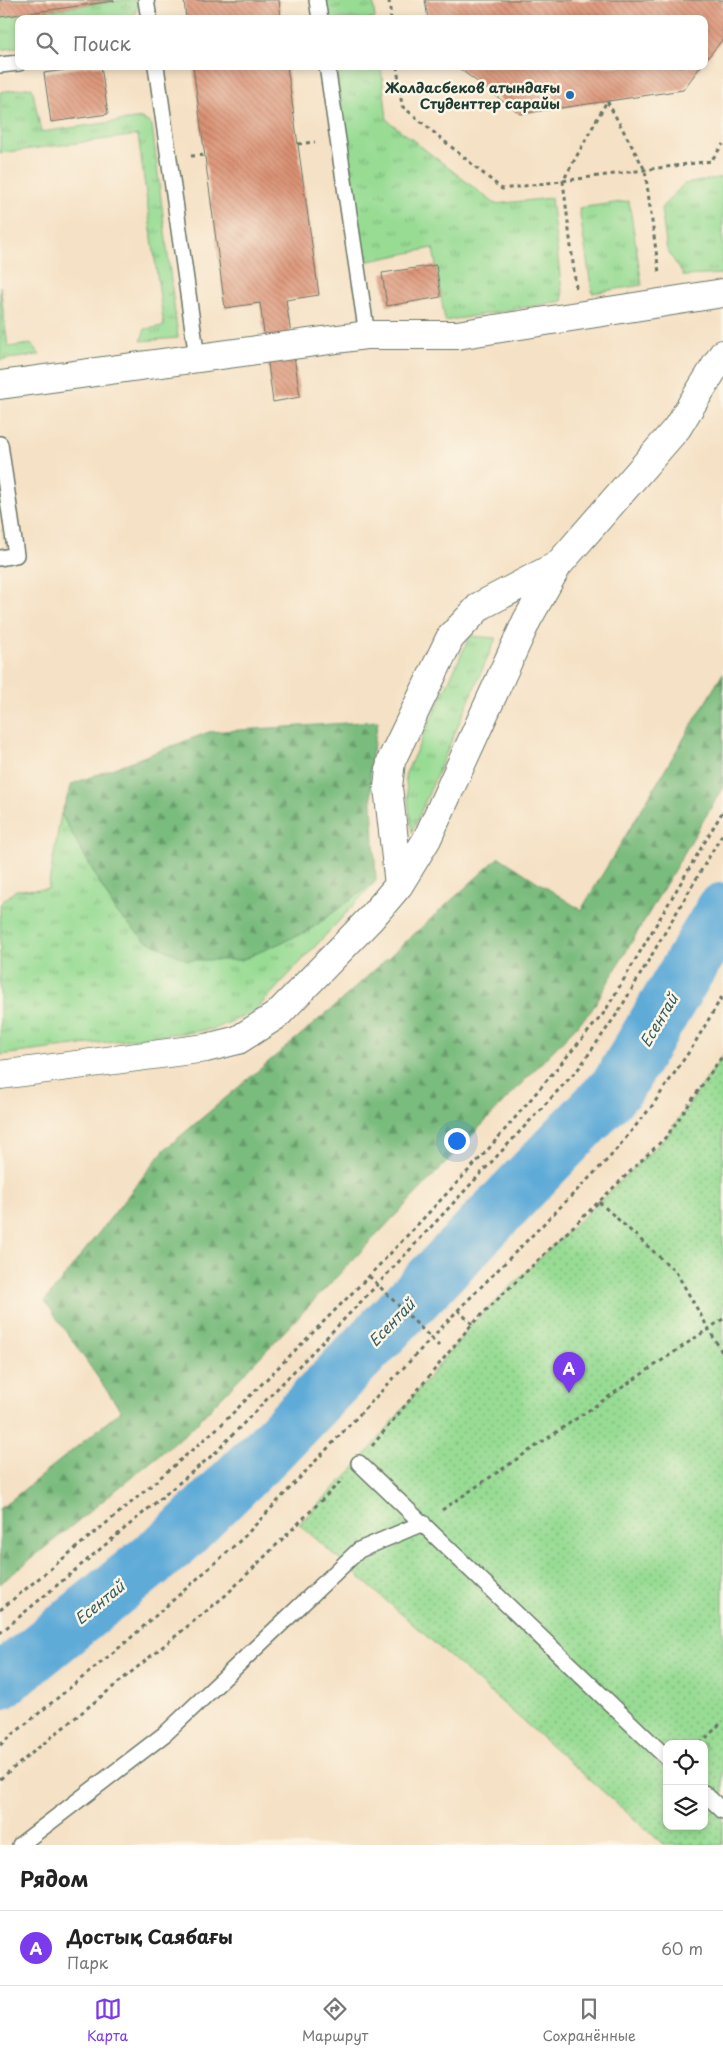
<!DOCTYPE html>
<html lang="ru">
<meta charset="utf-8">
<style>
body{margin:0;font-family:"Playpen Sans",sans-serif;background:#f2f2f2;color:#222}
.controls{position:absolute;right:15px;bottom:15px;display:grid;overflow:hidden;border-radius:10px;box-shadow:0 2px 8px #0003}
.controls button{width:45px;height:45px;display:grid;place-items:center;padding:0;border:0;border-bottom:1px solid #e0e0e0;background:#fff;color:#222;font:25px sans-serif}
.you{position:absolute;left:456px;top:1140px;width:18px;height:18px;margin:-12px;border:4px solid #fff;border-radius:50%;background:#1a73e8;box-shadow:0 0 0 8px #1a73e833}
.badge{display:grid;place-items:center;width:32px;height:32px;border-radius:50%;background:#7c3aed;color:#fff;font-size:16px;font-weight:700}
.pin{position:absolute;translate:-50% -41px;filter:drop-shadow(0 1px 2px #0008)}
.pin::after{content:'';position:absolute;top:26px;width:18px;height:15px;background:inherit;clip-path:polygon(0 0,100% 0,50% 100%)}
.list{margin:0;padding:0;list-style:none}
h2{display:flex;justify-content:space-between;align-items:center;height:65px;margin:0;padding:0 20px;font-size:21px}
h2 small{font-size:16px;font-weight:400;color:#767676}
.list li{display:grid;grid-template-columns:32px 1fr auto;gap:15px;align-items:center;box-sizing:border-box;height:75px;padding:0 20px;border-top:1px solid #e0e0e0}
.list b{display:block;font-size:19px;white-space:nowrap}
.list p{margin:0;font-size:16px;white-space:nowrap;color:#767676}
.list em{font-size:16px;font-style:normal;color:#767676}
.icon{flex:none;width:28px;height:28px;fill:none;stroke:currentColor;stroke-width:2;stroke-linecap:round;stroke-linejoin:round}
.map{position:relative;flex:none;width:723px;height:1845px;overflow:hidden}
.search{position:absolute;background:#fff;box-shadow:0 2px 8px #0003;left:15px;right:15px;top:15px;height:55px;display:flex;align-items:center;gap:12px;box-sizing:border-box;padding:0 18px;border-radius:10px;color:#767676;font-size:19px}
.sheet{height:140px;background:#fff}
nav{display:flex;justify-content:space-around;align-items:center;box-sizing:border-box;height:70px;border-top:1px solid #e0e0e0;background:#fff;font-size:14px;color:#767676}
nav a{display:grid;justify-items:center;gap:2px}
nav .on{color:#7c3aed}
.map>svg:first-child{display:block}
.grass{fill:url(#grass-tufts);stroke:#5c8c64}
.forest{fill:url(#forest-firs);stroke:#4c7c59}
.park{fill:url(#park-dots);stroke:#5c8c64;fill-rule:evenodd}
.lines{fill:none;stroke-linecap:round;stroke-linejoin:round}
.river{stroke:#5fabd8;stroke-width:55}
.building{fill:url(#building-back-hatch)}
.service-casing{stroke:#6a7667;stroke-width:18}
.minor-casing{stroke:#6a7667;stroke-width:30}
.path{stroke:#6a7667;stroke-width:3;stroke-dasharray:4 4;stroke-linecap:butt}
.service{stroke:#fff;stroke-width:15}
.minor{stroke:#fff;stroke-width:28}
.poi-dot{fill:#1f6fb2;stroke:#fcf5e5;stroke-width:2}
.labels{text-anchor:middle;dominant-baseline:central;stroke-width:5;stroke-linejoin:round;paint-order:stroke}
.poi-label{font-size:14px;font-weight:bold;fill:#1f3d34;stroke:#fcf5e5;text-anchor:end}
.water-label{font-size:15px;font-style:italic;fill:#325e65;stroke:#fcf5e5}
</style>
<div class="map">
<svg width="723" height="1845" viewBox="0 0 723 1845">
<defs>
<pattern id="grass-tufts" width="24" height="20" patternUnits="userSpaceOnUse" patternTransform="scale(1.25)"><rect width="24" height="20" fill="#98dc94"/><path d="M3 7l-1-3M5 7V3M7 7l1-3M15 17l-1-3M17 17v-4M19 17l1-3" fill="none" stroke="#7bb47a"/></pattern>
<pattern id="forest-firs" width="22" height="20" patternUnits="userSpaceOnUse" patternTransform="scale(1.25)"><rect width="22" height="20" fill="#7abc7e"/><path d="M5 1l3.5 6h-7zM16 11l3.5 6h-7z" fill="#639a68"/></pattern>
<pattern id="park-dots" width="8" height="8" patternUnits="userSpaceOnUse" patternTransform="scale(1.25)"><rect width="8" height="8" fill="#98dc94"/><path d="M2 2h.1M6 6h.1" fill="none" stroke="#7bb47a" stroke-width="1.8" stroke-linecap="round"/></pattern>
<pattern id="building-back-hatch" width="6" height="6" patternUnits="userSpaceOnUse" patternTransform="scale(1.25)"><rect width="6" height="6" fill="#dc9275"/><path d="M-1 5l2 2M0 0l6 6M5-1l2 2" fill="none" stroke="#b27861"/></pattern>
</defs>
<rect width="100%" height="100%" fill="#fcf5e5"/>
<filter id="ink" filterUnits="userSpaceOnUse"><feTurbulence type="fractalNoise" baseFrequency=".02" numOctaves="2"/><feDisplacementMap in="SourceGraphic" scale="10" xChannelSelector="R" yChannelSelector="G"/><feConvolveMatrix kernelMatrix="1 2 1 2 8 2 1 2 1" color-interpolation-filters="sRGB"/></filter>
<filter id="wash" filterUnits="userSpaceOnUse"><feTurbulence type="fractalNoise" baseFrequency=".0096" numOctaves="4" result="noise"/><feDisplacementMap in="SourceGraphic" scale="20" xChannelSelector="R" yChannelSelector="G"/><feGaussianBlur stdDeviation="1.12" result="paint"/><feColorMatrix in="noise" values="0 0 0 0 0 0 0 0 0 0 0 0 0 0 0 0 0 1.4 0 .05"/><feComposite in="paint" operator="in"/></filter>
<g filter="url(#wash)">
<rect width="100%" height="100%" fill="#f5e1c5"/>
<!-- grass -->
<path class="grass" d="M123,0H140L133,19H19V47L0,50V17Z
M325,0H373L375,19H327Z
M335,66H381L387,120L495,204L551,198L563,301L445,321L433,248L364,262Z
M32,87L41,132L142,118L152,125L178,338L141,341L145,329L164,326L138,135L0,153V92Z
M723,177V274L684,276L667,250L661,208L684,184Z
M629,201L642,285L592,293L579,208Z
M0,286L8,347L31,344L40,355L0,360Z
M470,636L496,638L412,832L405,775Z
M61,814L117,913L308,931L376,881L254,1012L214,1029L0,1055V904L16,890L48,889Z"/>
<!-- forest -->
<path class="forest" d="M723,673V787L591,1011L190,1430L0,1584V1509L121,1411L45,1301L164,1150L336,1005L499,857L581,910Z
M378,721L370,766L376,881L308,931L241,960H187L145,940L117,913L61,814L72,784L209,732Z"/>
<!-- park -->
<path class="park" d="M723,1055V1845H664L299,1524L359,1463L472,1324L667,1136ZM667,1744H704V1826H667Z"/>
<g class="lines">
<!-- river -->
<path class="river" d="M0,1682L176,1540L271,1447L618,1086L723,910"/>
</g>
<g id="blocks">
<!-- building -->
<path class="building" d="M0,0H114V1L0,17Z
M184,0H279L281,19H186Z
M425,0H723V39L704,62V19H428Z
M90,66H101L108,114L51,122L44,73Z
M193,66H287L319,295L286,300L300,397L273,402L260,303L225,308Z
M456,66H701L683,90L520,114Z
M436,265L441,297L387,306L382,273Z"/>
</g>
</g>
<g filter="url(#ink)">
<use href="#blocks" fill-opacity="0" stroke="#6a7667" stroke-width="1"/>
<g class="lines">
<!-- service casing -->
<g class="service-casing">
<path id="service" d="M146,0L149,19
M317,0L320,19
M0,65L19,63
M156,66L197,358
M327,66L367,335
M0,444L16,555L0,558
M359,1463L667,1758
M704,1793L723,1811
M20,1845L166,1733L359,1550L423,1523"/>
</g>
<!-- minor casing -->
<g class="minor-casing">
<path id="minor" d="M0,385L367,335H457L723,293
M399,885L388,787L391,761L450,638L480,606L558,565
M0,1075L206,1048L238,1040L277,1015L371,918L399,885L427,839L527,620L558,565L677,428L723,354"/>
</g>
<!-- path -->
<path class="path" d="M389,0L391,19
M397,66L402,106L502,189L711,161L723,144
M298,144L315,142
M191,156L205,155
M576,288L563,181L607,101L645,170L659,273
M599,1202L676,1272L723,1354
M369,1276L439,1346
M458,1310L472,1324
M372,1446L472,1324L667,1136L723,1055
M442,1510L723,1319
M0,1610L126,1507L221,1425L369,1276L485,1153L604,1013L723,811
M0,1633L216,1452L377,1285L579,1068L619,1011L723,833
M700,1744L723,1721
M0,1745L126,1642L243,1538L458,1310L610,1157L652,1106L693,1046L723,995
M0,1779L226,1595L343,1479"/>
<!-- service -->
<use href="#service" class="service"/>
<!-- minor -->
<use href="#minor" class="minor"/>
</g>
</g>
<!-- markers -->
<circle class="poi-dot" cx="570" cy="95" r="5"/>
<g class="labels">
<!-- poi labels -->
<g class="poi-label">
<text x="560" y="87">Жолдасбеков атындағы<tspan x="560" dy="16">Студенттер сарайы</tspan></text>
</g>
<!-- water labels -->
<g class="water-label">
<text transform="translate(658 1020) rotate(-59)">Есентай</text>
<text transform="translate(391 1322) rotate(-46)">Есентай</text>
<text transform="translate(99 1602) rotate(-39)">Есентай</text>
</g>
</g>
</svg>
<div class="controls">
<button><svg class="icon" aria-label="locate" viewBox="0 0 24 24"><circle cx="12" cy="12" r="6"/><path d="M12 2v4M12 18v4M2 12h4M18 12h4"/></svg></button>
<button><svg class="icon" aria-label="layers" viewBox="0 0 24 24"><path d="M12 4l9 5-9 5-9-5zM3 14l9 5 9-5"/></svg></button>
</div>
<div class="you"></div>
<div class="pin badge" style="left:569px;top:1393px">A</div>
<div class="search"><svg class="icon" aria-label="search" viewBox="0 0 24 24"><circle cx="10" cy="10" r="6"/><path d="M15 15l6 6"/></svg>Поиск</div>
</div>
<section class="sheet">
<h2>Рядом<small></small></h2>
<ul class="list">
<li><span class="badge">A</span><div><b>Достық Саябағы</b><p>Парк</p></div><em>60 m</em></li>
</ul>
</section>
<nav>
<a class="on"><svg class="icon" aria-label="map" viewBox="0 0 24 24"><path d="M3 6l6-2 6 2 6-2v14l-6 2-6-2-6 2zM9 4v14M15 6v14"/></svg>Карта</a>
<a><svg class="icon" aria-label="directions" viewBox="0 0 24 24"><path d="M12 3l9 9-9 9-9-9zM9 14v-3h6M13 9l2 2-2 2"/></svg>Маршрут</a>
<a><svg class="icon" aria-label="saved" viewBox="0 0 24 24"><path d="M7 4h10v16l-5-4-5 4z"/></svg>Сохранённые</a>
</nav>
